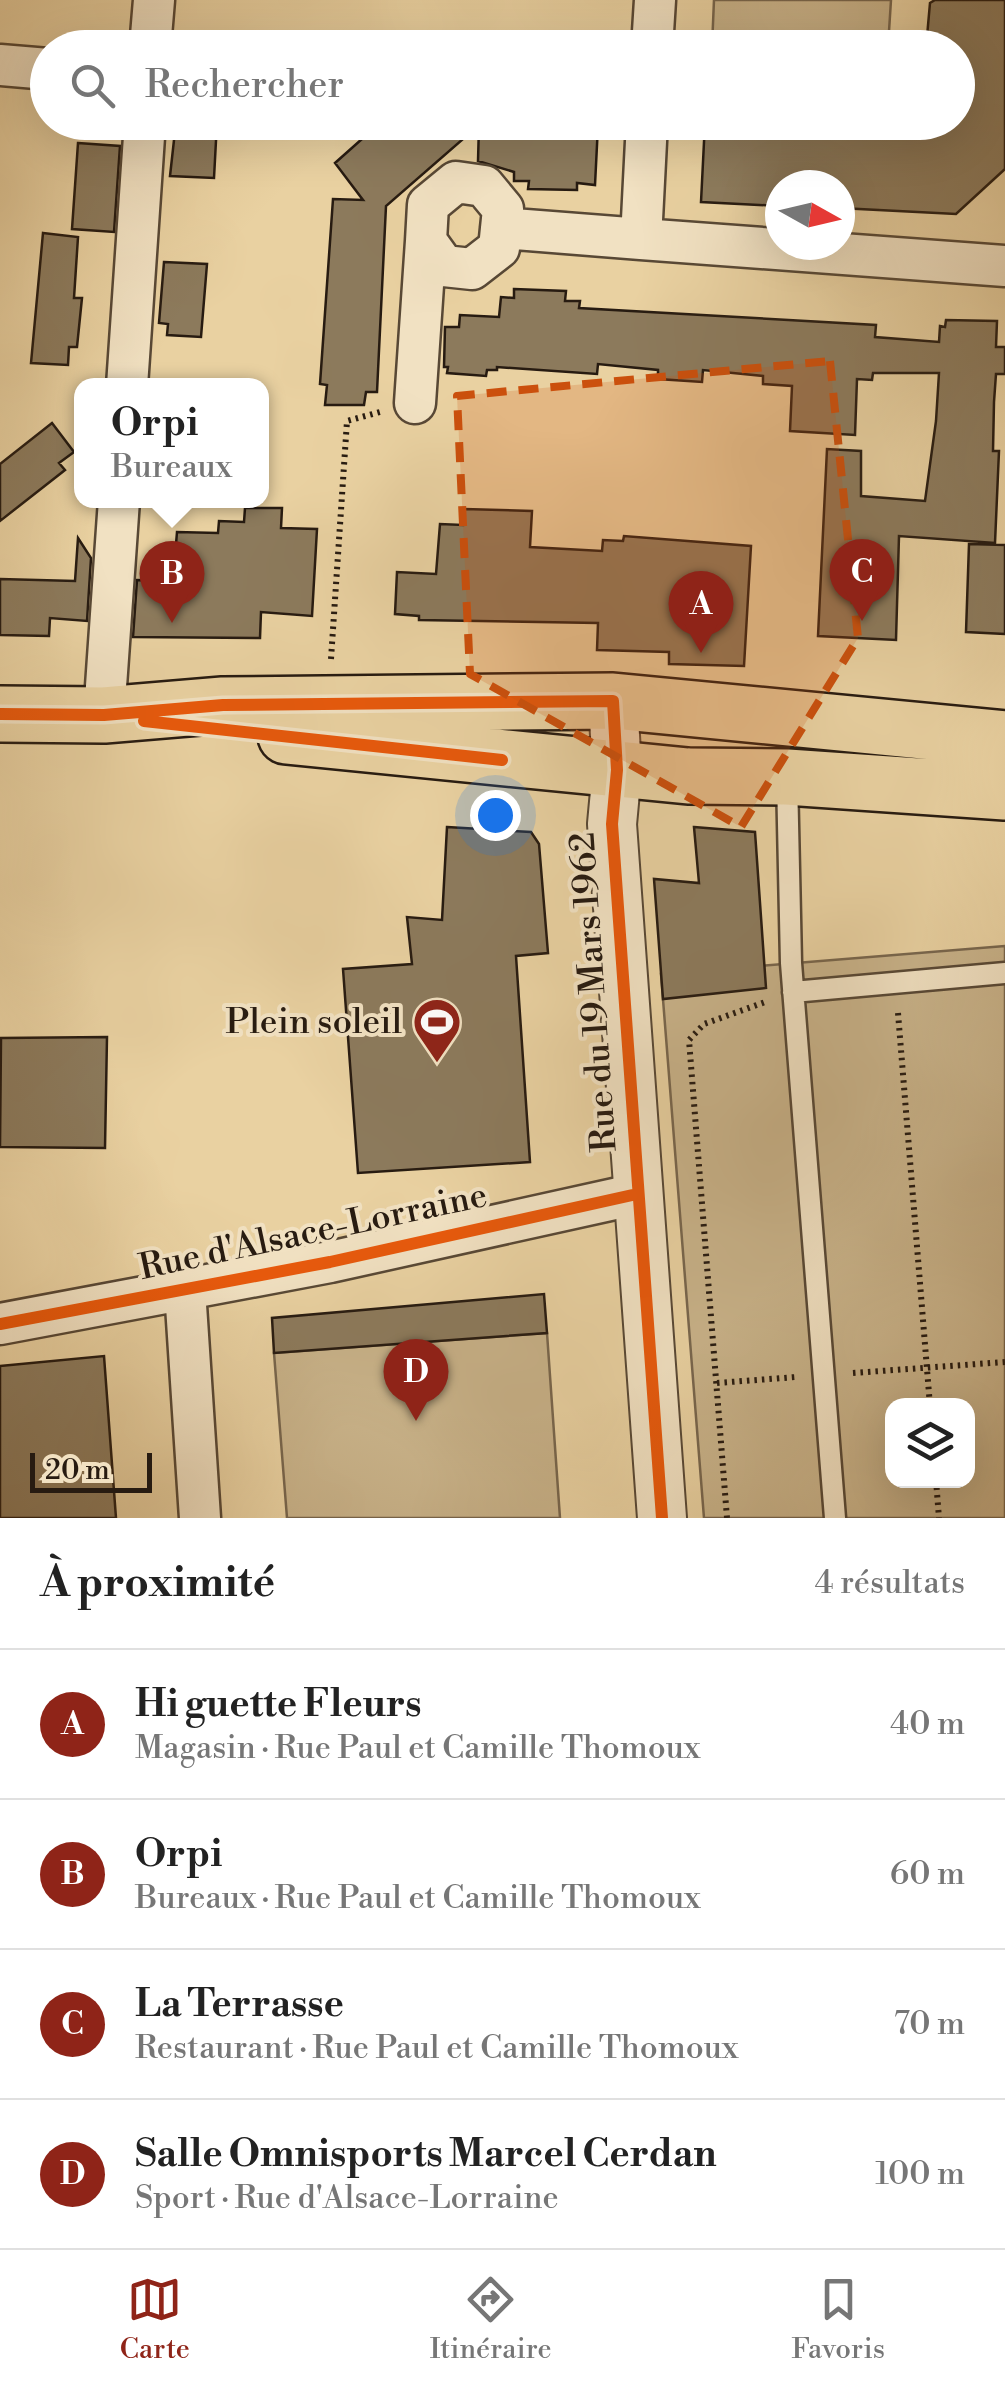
<!DOCTYPE html>
<html lang="fr">
<meta charset="utf-8">
<style>
body{margin:0;font-family:"Libre Bodoni",serif;background:#f6f6f6;color:#222}
.controls{position:absolute;right:30px;bottom:30px;display:grid;overflow:hidden;border-radius:20px;box-shadow:0 10px 40px #0002}
.controls button{width:90px;height:90px;display:grid;place-items:center;padding:0;border:0;border-bottom:2px solid #e0e0e0;background:#fff;color:#222;font:50px sans-serif}
.compass{position:absolute;left:765px;top:170px;width:90px;height:90px;border-radius:50%;background:#fff;box-shadow:0 10px 40px #0002;rotate:98deg}
.scale{position:absolute;left:30px;bottom:25px;width:122px;box-sizing:border-box;padding-left:10px;border:5px solid #271b11;border-top:0;font-size:28px;line-height:35px;white-space:nowrap;color:#271b11;-webkit-text-stroke:8px #f1e1c2;paint-order:stroke}
.you{position:absolute;left:495px;top:815px;width:35px;height:35px;margin:-25px;border:8px solid #fff;border-radius:50%;background:#1a73e8;box-shadow:0 0 0 15px #1a73e833}
.badge{display:grid;place-items:center;width:65px;height:65px;border-radius:50%;background:#8f2418;color:#fff;font-size:32px;font-weight:700}
.pin{position:absolute;translate:-50% -82px;filter:drop-shadow(0 2px 5px #0008)}
.pin::after{content:'';position:absolute;top:52px;width:35px;height:30px;background:inherit;clip-path:polygon(0 0,100% 0,50% 100%)}
.popup{position:absolute;left:74px;top:378px;width:195px;height:130px;box-sizing:border-box;display:grid;place-content:center;border-radius:20px;background:#fff;filter:drop-shadow(0 2px 8px #0005);font-size:32px;white-space:nowrap;color:#767676}
.popup b{font-size:38px;color:#222}
.popup::after{content:'';position:absolute;left:50%;top:100%;margin-left:-20px;border:20px solid transparent;border-top-color:#fff}
.list{margin:0;padding:0;list-style:none}
h2{display:flex;justify-content:space-between;align-items:center;height:130px;margin:0;padding:0 40px;font-size:42px}
h2 small{font-size:32px;font-weight:400;color:#767676}
.list li{display:grid;grid-template-columns:65px 1fr auto;gap:30px;align-items:center;box-sizing:border-box;height:150px;padding:0 40px;border-top:2px solid #e0e0e0}
.list b{display:block;font-size:38px;white-space:nowrap}
.list p{margin:0;font-size:32px;white-space:nowrap;color:#767676}
.list em{font-size:32px;font-style:normal;color:#767676}
.icon{flex:none;width:55px;height:55px;fill:none;stroke:currentColor;stroke-width:2;stroke-linecap:round;stroke-linejoin:round}
.map{position:relative;flex:none;width:1005px;height:1518px;overflow:hidden}
.search{position:absolute;background:#fff;box-shadow:0 10px 40px #0002;left:30px;right:30px;top:30px;height:110px;display:flex;align-items:center;gap:25px;box-sizing:border-box;padding:0 35px;border-radius:55px;color:#767676;font-size:38px}
.sheet{height:730px;background:#fff}
nav{display:flex;justify-content:space-around;align-items:center;box-sizing:border-box;height:140px;border-top:2px solid #e0e0e0;background:#fff;font-size:28px;color:#767676}
nav a{display:grid;justify-items:center;gap:5px}
nav .on{color:#8f2418}
.map>svg:first-child{display:block}
.green{fill:#c8b289;stroke:#78664d;stroke-width:2.5;fill-rule:evenodd}
.building{fill:#8c7a5c;stroke:#271b11;stroke-width:2.5}
.lines{fill:none;stroke-linecap:round;stroke-linejoin:round}
.service-casing{stroke:#584835;stroke-width:25}
.minor-casing{stroke:#584835;stroke-width:45}
.tertiary-casing{stroke:#584835;stroke-width:52}
.primary-casing{stroke:#271b11;stroke-width:60}
.path{stroke:#271b11;stroke-width:6;stroke-dasharray:2.5 5;stroke-linecap:butt}
.service{stroke:#f1e1c2;stroke-width:20}
.minor{stroke:#f1e1c2;stroke-width:40}
.tertiary{stroke:#f1e1c2;stroke-width:48}
.primary{stroke:#e9d1a1;stroke-width:55}
.cycleway-casing{stroke:#f1e1c2;stroke-width:19}
.cycleway{stroke:#e8590c;stroke-width:12}
.marked{fill:#cb500d;fill-opacity:0.2;stroke:#cb500d;stroke-width:8;stroke-dasharray:20 12;stroke-linejoin:round}
.labels{text-anchor:middle;dominant-baseline:central;stroke-width:8;stroke-linejoin:round;paint-order:stroke}
.street-label{font-size:35px;fill:#271b11;stroke:#f1e1c2}
.poi-label{font-size:35px;fill:#271b11;stroke:#f1e1c2;text-anchor:end}
</style>
<div class="map">
<svg width="1005" height="1518" viewBox="0 0 1005 1518">
<rect width="100%" height="100%" fill="#e9d1a1"/>
<filter id="stains"><feTurbulence type="fractalNoise" baseFrequency=".002" numOctaves="4"/><feColorMatrix values="0 0 0 0 .2 0 0 0 0 .09 0 0 0 0 .02 0 0 0 .5 -.17"/></filter>
<radialGradient id="worn" r=".72"><stop offset=".6" stop-color="#630" stop-opacity="0"/><stop offset="1" stop-color="#630" stop-opacity=".3"/></radialGradient>
<!-- green -->
<path class="green" d="M714,0H891L888,47H712Z
M1005,946V1518H704L661,974ZM892,1406H968V1480H892Z
M547,1333L560,1518H287L274,1353Z"/>
<!-- building -->
<path class="building" d="M935,0H1005V169L956,214L840,208V185H780V206L701,202L705,122H958V48H926L930,3Z
M176,122H217L214,178L170,176Z
M381,122L598,125L595,185L577,183V190L528,189L529,181H514V172L478,161L479,125L386,206L377,392H366L364,405H325L327,385L320,384L333,199L363,200L335,163Z
M78,143L120,146L114,232L72,229Z
M43,233L78,237L74,298H82L77,347H69L68,365L31,363Z
M164,262L207,264L201,337L167,335L168,324L159,323Z
M514,289L566,291L565,301H580L579,308L876,325L875,337L939,342L940,326L945,327L946,320L997,321L996,347H1005V374H996L994,402L993,451H999L995,543L899,536L896,640L818,636L827,449L861,451V496L925,501L936,421L939,373H873L872,380L857,379L855,435L790,431L792,386L763,384V376L703,370L702,382L658,379V370L598,364L597,374L497,367V370H487L486,376L447,373L448,367H444L445,327H459L460,315L499,317L501,297L514,298Z
M52,423L74,452L59,463L65,470L0,521V464Z
M245,508H282L281,528L317,529L312,616L261,612L260,638L133,637L137,580L173,581L177,532L218,533L219,521L244,522Z
M464,509L532,511L530,547L602,551L603,540L623,541L624,536L751,546L744,666L669,664V652L597,650L598,623L419,620V616L395,614L397,572L436,574L440,524L463,525Z
M78,538L91,558L87,621L50,618L49,636L0,635V579L75,581Z
M969,544L1005,545V634L966,632Z
M447,827L531,832L539,844L548,953L516,956L530,1162L358,1173L343,969L412,964L407,917L442,920Z
M694,827L755,832L766,988L663,999L654,879L699,883Z
M107,1037L105,1148L0,1147L1,1038Z
M544,1294L547,1333L274,1353L272,1318Z
M104,1356L116,1518H0V1366Z"/>
<g class="lines">
<!-- service casing -->
<g class="service-casing">
<path id="service" d="M787,777L791,963L835,1518
M793,992L1005,973"/>
</g>
<!-- minor casing -->
<g class="minor-casing">
<path id="minor" d="M150,48L154,0
M652,48L655,0
M0,65L48,69
M647,122L641,239L1005,266
M456,182L484,186L503,209L499,248L472,269L444,266L426,241L428,205Z
M501,228L641,239
M127,386L145,122
M415,403L426,241
M104,715L119,500
M185,1290L200,1518
M0,1324L330,1262L637,1194"/>
</g>
<!-- tertiary casing -->
<g class="tertiary-casing">
<path id="tertiary" d="M613,701L617,770L612,824L662,1518"/>
</g>
<!-- primary casing -->
<g class="primary-casing">
<path id="primary" d="M0,714L104,715L223,705L613,701L1005,739
M286,736L688,776L787,777L1005,792"/>
</g>
<!-- path -->
<path class="path" d="M331,659L347,421L380,412
M898,1013L930,1406
M853,1373L1005,1362
M717,1383L796,1377
M936,1480L939,1518
M727,1518L689,1040L704,1024L768,1001"/>
<!-- service -->
<use href="#service" class="service"/>
<!-- minor -->
<use href="#minor" class="minor"/>
<!-- tertiary -->
<use href="#tertiary" class="tertiary"/>
<!-- primary -->
<use href="#primary" class="primary"/>
<!-- cycleway casing -->
<g class="cycleway-casing">
<path id="cycleway" d="M0,714L104,715L223,705L613,701L617,770L612,824L662,1518
M144,721L502,760
M0,1324L330,1262L637,1194"/>
</g>
<!-- cycleway -->
<use href="#cycleway" class="cycleway"/>
</g>
<!-- marked area -->
<path class="marked" d="M830,361L858,638L741,827L470,674L457,396Z"/>
<!-- icons -->
<defs>
<g id="stadium-pin" transform="scale(2.5)"><path d="M0 17L-7.5 6A9.5 9.5 0 1 1 7.5 6Z" fill="#8f2418" stroke="#f1e1c2"/><path d="M0-5a6.5 5 0 1 0 0 10a6.5 5 0 1 0 0-10ZM-3.5-1.8h7v3.6h-7Z" fill="#fff"/></g>
</defs>
<g fill-rule="evenodd">
<use href="#stadium-pin" x="437" y="1022"/>
</g>
<g class="labels">
<!-- street labels -->
<g class="street-label">
<text transform="translate(594 992) rotate(-94)">Rue du 19 Mars 1962</text>
<text transform="translate(313 1232) rotate(-12)">Rue d'Alsace-Lorraine</text>
</g>
<!-- poi labels -->
<g class="poi-label">
<text x="402" y="1022">Plein soleil</text>
</g>
</g>
<rect width="100%" height="100%" filter="url(#stains)"/>
<rect width="100%" height="100%" fill="url(#worn)"/>
</svg>
<div class="controls">
<button><svg class="icon" aria-label="layers" viewBox="0 0 24 24"><path d="M12 4l9 5-9 5-9-5zM3 14l9 5 9-5"/></svg></button>
</div>
<svg class="compass" viewBox="-18 -18 36 36"><path d="M0-13l5 13h-10z" fill="#e53935"/><path d="M0 13l5-13h-10z" fill="#767676"/></svg>
<div class="scale">20 m</div>
<div class="you"></div>
<div class="pin badge" style="left:701px;top:653px">A</div>
<div class="pin badge" style="left:172px;top:623px">B</div>
<div class="popup"><b>Orpi</b>Bureaux</div>
<div class="pin badge" style="left:862px;top:621px">C</div>
<div class="pin badge" style="left:416px;top:1421px">D</div>
<div class="search"><svg class="icon" aria-label="search" viewBox="0 0 24 24"><circle cx="10" cy="10" r="6"/><path d="M15 15l6 6"/></svg>Rechercher</div>
</div>
<section class="sheet">
<h2>À proximité<small>4 résultats</small></h2>
<ul class="list">
<li><span class="badge">A</span><div><b>Hi guette Fleurs</b><p>Magasin · Rue Paul et Camille Thomoux</p></div><em>40 m</em></li>
<li><span class="badge">B</span><div><b>Orpi</b><p>Bureaux · Rue Paul et Camille Thomoux</p></div><em>60 m</em></li>
<li><span class="badge">C</span><div><b>La Terrasse</b><p>Restaurant · Rue Paul et Camille Thomoux</p></div><em>70 m</em></li>
<li><span class="badge">D</span><div><b>Salle Omnisports Marcel Cerdan</b><p>Sport · Rue d'Alsace-Lorraine</p></div><em>100 m</em></li>
</ul>
</section>
<nav>
<a class="on"><svg class="icon" aria-label="map" viewBox="0 0 24 24"><path d="M3 6l6-2 6 2 6-2v14l-6 2-6-2-6 2zM9 4v14M15 6v14"/></svg>Carte</a>
<a><svg class="icon" aria-label="directions" viewBox="0 0 24 24"><path d="M12 3l9 9-9 9-9-9zM9 14v-3h6M13 9l2 2-2 2"/></svg>Itinéraire</a>
<a><svg class="icon" aria-label="saved" viewBox="0 0 24 24"><path d="M7 4h10v16l-5-4-5 4z"/></svg>Favoris</a>
</nav>
